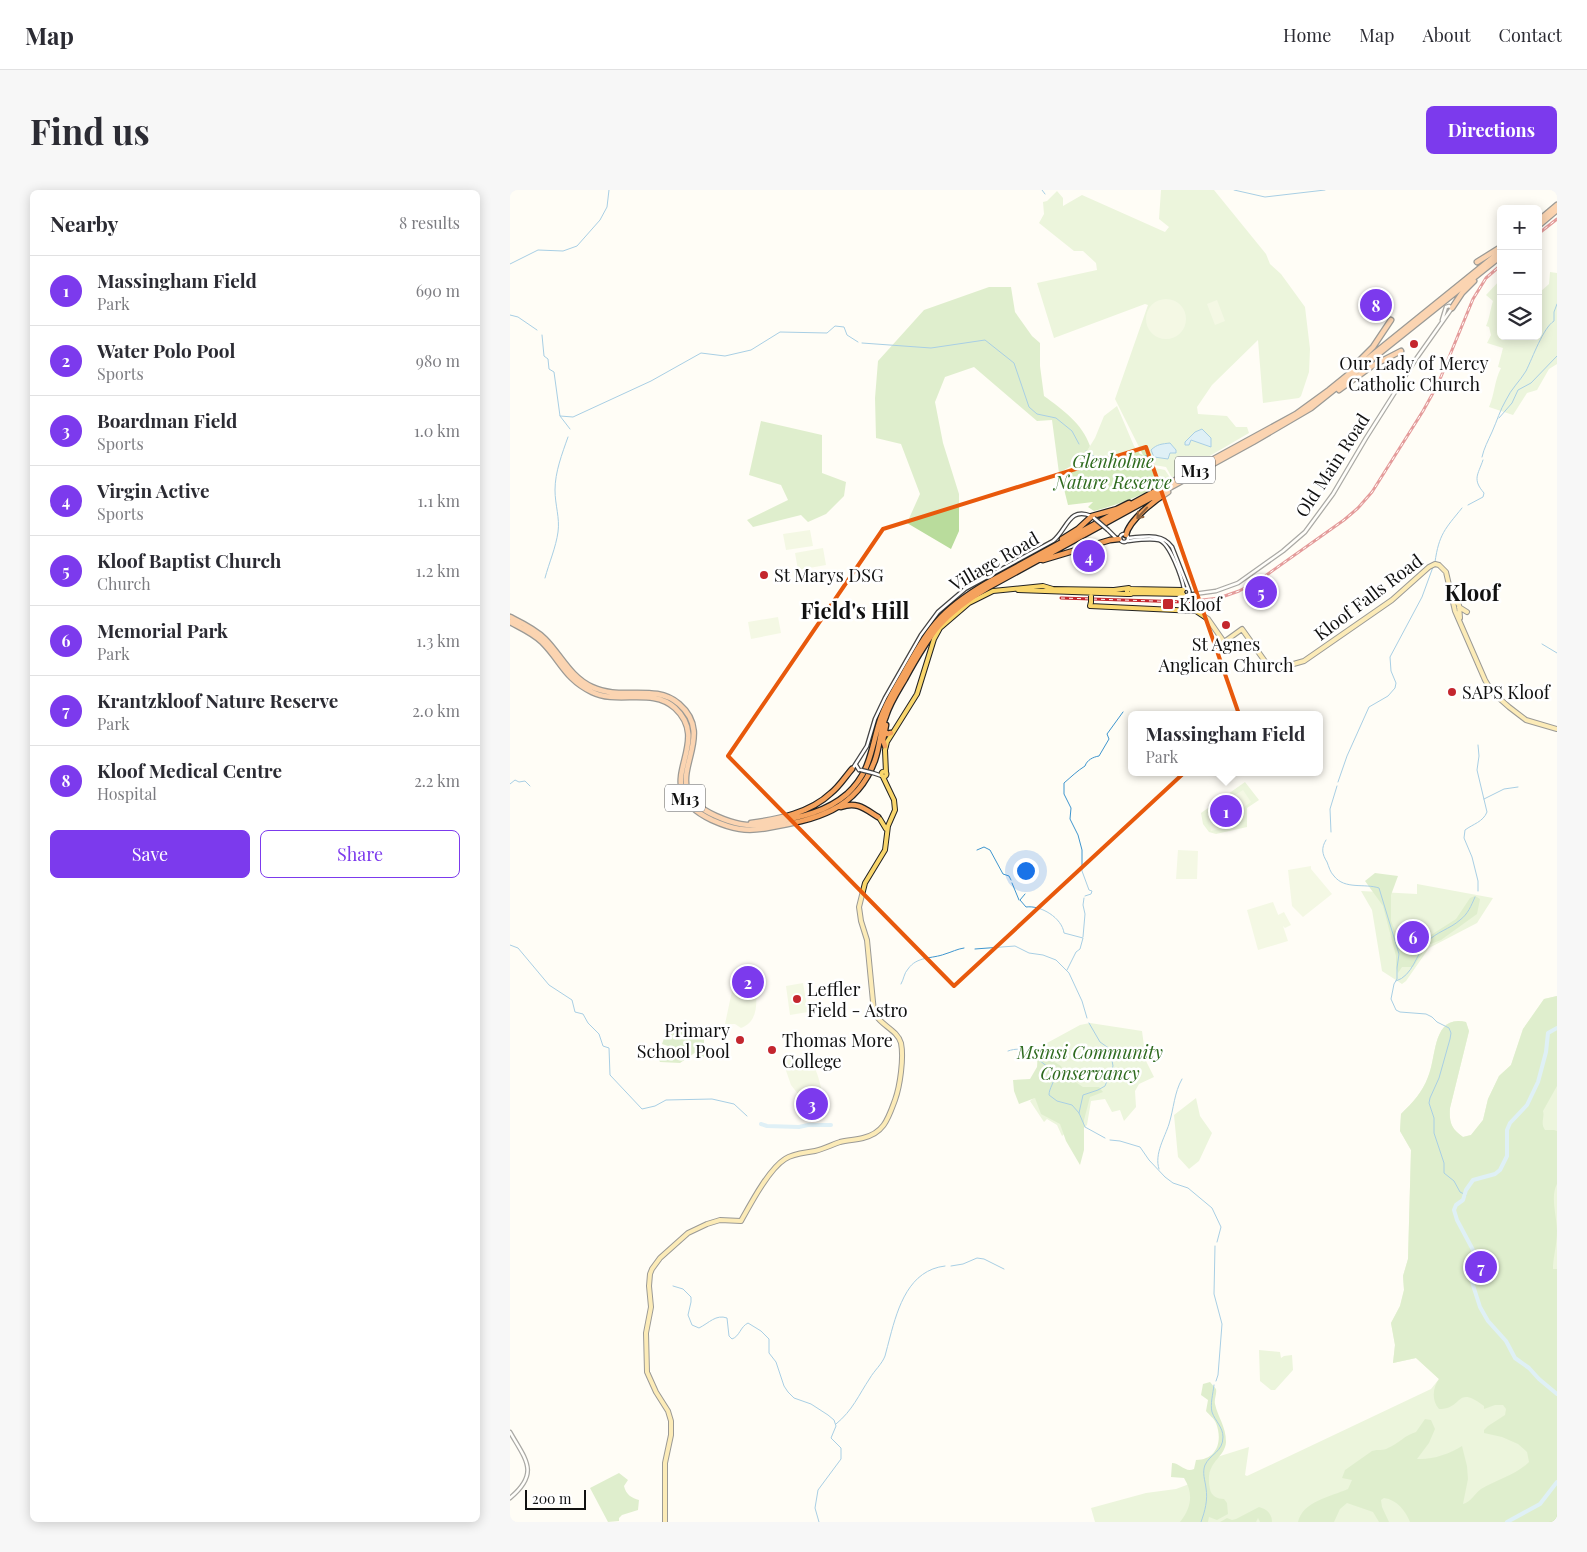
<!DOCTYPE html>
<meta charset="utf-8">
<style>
body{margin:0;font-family:"Playfair Display",serif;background:#f7f7f7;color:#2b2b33}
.controls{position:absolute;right:15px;top:15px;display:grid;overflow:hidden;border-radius:8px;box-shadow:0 2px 12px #0003}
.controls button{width:45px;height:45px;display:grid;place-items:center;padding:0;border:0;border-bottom:1px solid #e1e1e2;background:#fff;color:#2b2b33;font:25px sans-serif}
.scale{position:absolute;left:15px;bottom:12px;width:61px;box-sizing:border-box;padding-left:5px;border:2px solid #111;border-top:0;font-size:14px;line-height:18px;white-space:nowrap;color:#111;-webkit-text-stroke:4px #fff;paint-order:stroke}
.you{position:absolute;left:515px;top:680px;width:18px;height:18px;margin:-12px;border:4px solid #fff;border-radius:50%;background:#1a73e8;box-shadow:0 0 0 8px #1a73e833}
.badge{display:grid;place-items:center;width:32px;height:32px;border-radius:50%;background:#7c3aed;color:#fff;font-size:16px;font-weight:700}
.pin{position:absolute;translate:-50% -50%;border:2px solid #fff;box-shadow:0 1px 5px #0006}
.popup{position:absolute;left:618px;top:521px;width:195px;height:65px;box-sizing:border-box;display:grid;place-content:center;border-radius:8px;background:#fff;filter:drop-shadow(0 1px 4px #0005);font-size:16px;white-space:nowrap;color:#7c7c81}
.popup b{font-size:19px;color:#2b2b33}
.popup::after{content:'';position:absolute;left:50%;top:100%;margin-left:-10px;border:10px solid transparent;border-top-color:#fff}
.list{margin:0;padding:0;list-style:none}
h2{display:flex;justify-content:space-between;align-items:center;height:65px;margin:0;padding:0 20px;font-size:21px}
h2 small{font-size:16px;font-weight:400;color:#7c7c81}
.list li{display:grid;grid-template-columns:32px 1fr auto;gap:15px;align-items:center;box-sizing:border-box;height:70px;padding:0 20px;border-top:1px solid #e1e1e2}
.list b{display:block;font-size:19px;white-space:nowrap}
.list p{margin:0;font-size:16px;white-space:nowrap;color:#7c7c81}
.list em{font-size:16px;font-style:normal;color:#7c7c81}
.actions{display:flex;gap:10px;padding:15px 20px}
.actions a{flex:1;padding:11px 0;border:1px solid #7c3aed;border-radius:8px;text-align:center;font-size:18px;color:#7c3aed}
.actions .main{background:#7c3aed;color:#fff}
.icon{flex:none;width:28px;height:28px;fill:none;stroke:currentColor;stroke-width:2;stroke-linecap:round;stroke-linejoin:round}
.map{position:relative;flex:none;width:1047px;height:1332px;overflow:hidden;border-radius:8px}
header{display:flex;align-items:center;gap:30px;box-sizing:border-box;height:70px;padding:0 25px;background:#fff;border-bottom:1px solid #e1e1e2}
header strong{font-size:24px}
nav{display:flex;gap:28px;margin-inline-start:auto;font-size:18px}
.intro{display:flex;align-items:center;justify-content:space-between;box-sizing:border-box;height:120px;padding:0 30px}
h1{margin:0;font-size:35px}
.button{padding:12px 22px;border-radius:8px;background:#7c3aed;color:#fff;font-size:18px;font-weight:700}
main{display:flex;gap:30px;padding:0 30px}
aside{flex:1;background:#fff;border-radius:8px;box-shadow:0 2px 12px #0003}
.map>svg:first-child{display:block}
.green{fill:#d5ebbd}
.forest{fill:#b9dc9c}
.pitch{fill:#e6f2cf}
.water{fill:#b9e0f7;stroke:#3f96cf}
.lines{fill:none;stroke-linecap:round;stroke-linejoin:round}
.stream{stroke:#3f96cf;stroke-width:1}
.river{stroke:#b9e0f7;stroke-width:4}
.minor-casing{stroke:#444;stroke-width:5}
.major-casing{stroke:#222;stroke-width:6}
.highway-casing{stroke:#222;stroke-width:7}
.minor{stroke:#fff;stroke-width:2.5}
.major{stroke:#f9d66b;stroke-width:4}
.highway{stroke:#f5a25d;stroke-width:4.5}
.rail-casing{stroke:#c4262e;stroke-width:3}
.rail{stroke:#fff;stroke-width:1;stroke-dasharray:4;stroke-linecap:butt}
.minor-bridge-casing{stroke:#444;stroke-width:5;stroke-linecap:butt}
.major-bridge-casing{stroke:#222;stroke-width:6;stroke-linecap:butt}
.minor-bridge{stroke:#fff;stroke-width:2.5}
.major-bridge{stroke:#f9d66b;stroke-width:4}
.oneway{stroke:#8e613b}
.marked{fill:none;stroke:#e8590c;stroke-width:4;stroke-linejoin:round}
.poi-dot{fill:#c4262e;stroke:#fff;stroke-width:2}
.labels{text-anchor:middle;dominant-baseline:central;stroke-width:5;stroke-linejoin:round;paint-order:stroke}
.shield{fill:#fff;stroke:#585858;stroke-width:1}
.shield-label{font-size:16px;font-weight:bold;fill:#111}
.poi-label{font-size:18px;fill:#111;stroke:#fff;text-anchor:start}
.park-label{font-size:18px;font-style:italic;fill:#2f6b1f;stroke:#fff}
.street-label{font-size:18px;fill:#111;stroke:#fff}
.district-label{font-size:22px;font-weight:bold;fill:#111;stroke:#fff}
</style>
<header>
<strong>Map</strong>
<nav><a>Home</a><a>Map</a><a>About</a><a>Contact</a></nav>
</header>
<div class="intro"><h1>Find us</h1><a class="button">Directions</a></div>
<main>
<aside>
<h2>Nearby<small>8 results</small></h2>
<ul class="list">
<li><span class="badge">1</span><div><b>Massingham Field</b><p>Park</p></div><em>690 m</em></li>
<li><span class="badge">2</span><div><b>Water Polo Pool</b><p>Sports</p></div><em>980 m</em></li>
<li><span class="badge">3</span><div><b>Boardman Field</b><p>Sports</p></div><em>1.0 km</em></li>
<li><span class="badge">4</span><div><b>Virgin Active</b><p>Sports</p></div><em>1.1 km</em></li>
<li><span class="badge">5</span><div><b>Kloof Baptist Church</b><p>Church</p></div><em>1.2 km</em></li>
<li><span class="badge">6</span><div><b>Memorial Park</b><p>Park</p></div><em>1.3 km</em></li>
<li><span class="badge">7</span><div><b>Krantzkloof Nature Reserve</b><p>Park</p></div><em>2.0 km</em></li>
<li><span class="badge">8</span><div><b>Kloof Medical Centre</b><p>Hospital</p></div><em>2.2 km</em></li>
</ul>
<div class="actions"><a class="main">Save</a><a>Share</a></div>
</aside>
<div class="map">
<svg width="1047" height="1332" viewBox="0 0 1047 1332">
<rect width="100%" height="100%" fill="#fffdf5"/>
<!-- green -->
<path class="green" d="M651,0H704L756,64L760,74L771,84L795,117L800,159L799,182L791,206L789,208L753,213L748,150L702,195L687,217L688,224L717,226L726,237H737L739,243L662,288L656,277L644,275L645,278L655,280L661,289C636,304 611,314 584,321L578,317L583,312L558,315L553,295L562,278L561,272L575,264L585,248L594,226L607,216L624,256L630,264L633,265L605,209L638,115L635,114L544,148L527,93L587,80L586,73L573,61H564L529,33L534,24L533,12L537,11L547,1L553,8V16L572,5L655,42L659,37L649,29Z
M1040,82L1047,83V174L1039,179L1027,200L1017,203L1003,225L979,217C985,203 984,192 991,178L988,177L993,158L977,153L981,145L979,137L976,136C980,127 980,120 983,111L976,105L991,89V146H1028V100L1030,102L1039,94Z
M735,592L749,610L737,618V637L706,644L699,642L693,634L691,623Z
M907,694L983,708L967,733L919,758L896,791L892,794L872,781L862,720L851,701L907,704Z
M1047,806V1332H585L581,1318L636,1303L666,1299L698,1287L701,1277L707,1267L739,1257L735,1285L737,1286L921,1199L929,1189L906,1168L883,1173L885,1155L881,1133L890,1116L894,1100L893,1086L898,1069L901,960L890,941L891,924C903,912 912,903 918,887C927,867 922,824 956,832L959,841L940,918C939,932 941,939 953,947L961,945L973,930L978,909L989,886L1001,875L1013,839L1034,809Z
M580,833L632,841L636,871L644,887L629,894L625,901L626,917L614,931L610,920L602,922L595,909L581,911L577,935L573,939L566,933L552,946L547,935L537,929L534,932L520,911L532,902L527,869L537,853L570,835Z
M686,908L690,926L702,943L689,971L679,979L668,967L664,925Z
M749,1160L770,1162L771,1168L774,1166L782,1165L783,1180L765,1200H761L750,1191Z"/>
<!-- forest -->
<path class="forest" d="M479,97H501L505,122L522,146L530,153V176L534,206C553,220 572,233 580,256L572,270L549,283L542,230L527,231L464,177L435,187L425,212L433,253L449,304V341L441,359L397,333L410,304L391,254L366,248L365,208L368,171L414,120Z
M251,231L312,245V283L336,292L334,306L316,324L298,332L291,325L243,337L237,330L278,310L271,295L239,285Z
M865,683L888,686L881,705V731L887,746L901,760L905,761L921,745L946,729L960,708L965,706L970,709L967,724L931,750L918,755L903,777H892L888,783L886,777V766L873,716L855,691Z
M1047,806V896L1033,921C1035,927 1030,933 1035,940H1044L1047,941V994C1040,1007 1047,1026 1047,1041C1047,1053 1044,1064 1043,1076V1079H1047V1332H900C895,1320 887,1310 874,1308L871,1310L872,1317L879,1332H869L863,1322L837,1313L830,1319L824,1332H788C793,1311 820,1307 838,1299L842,1290L832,1288L835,1280L862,1261C868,1259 873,1261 878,1258C888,1254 895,1245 906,1242L915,1229L921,1230L925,1239L919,1253L907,1269C922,1270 939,1264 952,1256L957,1276L958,1289L953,1314C961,1312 964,1304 971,1299C986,1290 1006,1285 1019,1272L1017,1262L1008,1254L992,1247L974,1243V1240L978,1236L995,1225L996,1219L993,1215H985L974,1219V1216C945,1194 954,1219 929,1219C921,1210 923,1197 929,1189L906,1168L883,1173L885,1155L881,1133L890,1116L894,1100L893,1086L898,1069L901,960L890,941L891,924C903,912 912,903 918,887C927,867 922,824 956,832L959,841L940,918C939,932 941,939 953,947L961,945L973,930L978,909L989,886L1001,875L1013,839L1034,809Z
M157,840L194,842V854L197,864L192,868L186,862L170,873L150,872L148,868L158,856L152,854Z
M528,865L546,873L551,876L555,885L573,897H589L593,902L580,907L574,930V960L570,975L556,951L550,934L531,924L525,908L509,914L504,901L503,890L520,889L527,877Z
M700,1192L706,1199C707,1204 704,1209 705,1214C708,1228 716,1236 716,1252C715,1269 694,1271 700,1299C701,1306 708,1309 714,1309L717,1313L718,1324L707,1330L699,1327L698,1332H670C681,1318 684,1304 674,1288L661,1287L662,1273C670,1273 675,1283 684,1279L686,1270C707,1270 713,1251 706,1233C704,1228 699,1225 696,1221L698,1210L691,1205L693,1194Z
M109,1283L118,1290L114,1296C116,1305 122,1308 129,1310L128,1320L112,1325L109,1328V1331L98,1332L80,1298Z
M749,1317C757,1319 762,1324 762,1332H750L748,1328L746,1332H710L717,1328L722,1330L726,1329Z"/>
<!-- pitch -->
<path class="pitch" d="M636 129a20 20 0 1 1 40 0a20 20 0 1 1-40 0Z
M707,110L715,131L705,135L697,114Z
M300,340L303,356L276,360L273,344Z
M313,358L316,375L288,380L285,363Z
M268,427L271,443L241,449L238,432Z
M733,600L741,612L724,624L721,632L711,633L712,638L701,641L697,623L707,620L714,616L713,613Z
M668,660L688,661L687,689H666Z
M801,676V679L822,704L793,727L782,716L778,680Z
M763,712L771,732L768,725L774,722L781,735L775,738L773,736L778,751L748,760L737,720Z
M293,793L298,822L280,825L276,796Z
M227,797L243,799L246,801C247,816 247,832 231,838L225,834H215L222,801Z
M282,868H298C310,881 311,901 315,917L296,927L288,910L291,908L281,895L273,872Z"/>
<!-- water -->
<path class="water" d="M692,239L701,248V257L681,250L679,255H675V252L685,242Z
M660,253L666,260V263H660L658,269L644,267L641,260C647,254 652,254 660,253Z"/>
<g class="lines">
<!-- stream -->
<path class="stream" d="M532,0L535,4
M724,0L755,7L815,0
M0,74L28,60L53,61L67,56L90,30L97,17L99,0
M0,125L8,127L27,140
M32,145L34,166L38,169L39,179L44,182L50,226L63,227L141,191L191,163L215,166L241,160L270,142L317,143L325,136L334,137L337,145L348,152
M352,153L421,158L475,150L504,173L519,217L527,224L546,228L562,241L569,254
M50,226L60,239
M989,228L1002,213L1008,200L1021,193L1047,166
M576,261L591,271L620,270L640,265
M972,267C974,258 978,251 982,242C987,231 990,220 996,210C1001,199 1010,191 1016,181C1023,167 1033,138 1044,131V122L1047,114
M958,315L973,307L974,303C962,289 968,285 973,270
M925,372C929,344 935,339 952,318
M35,388C39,373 46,357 48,342C50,328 45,315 45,300C45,282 52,264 58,247
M1032,454L1047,463
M968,555L969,566L967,580L977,622C973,632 963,634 955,640L954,648L962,667L968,691V701
M828,592L837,566L859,517L878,506L885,498L886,493L881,481L880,467L912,407L923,377
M0,594L5,590L9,592L15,591L20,596
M974,609L994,599L1008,597
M821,642L820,619L827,596
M816,650C811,658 812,664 817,672C819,677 820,682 824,686C835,700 854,693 869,698L889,764L887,778V789L884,794L881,809L886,820L890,822L916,824L922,827L927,832L939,838L941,843L940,849L929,888L920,908L919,913L924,928V943L934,973V983L944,991L950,1002L956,1005
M467,660L474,657L480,660L493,684L499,686L501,690
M502,693L509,710
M515,704L510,710L516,717C531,715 552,728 554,743L573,748L570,759L566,762L557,780
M575,706L581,704L582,701L579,700L572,681V660L568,645L560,629L561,618L554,604V593C561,587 567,581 575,576C577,570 583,567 589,566L599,549L597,544L613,522
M573,747L575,724L573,715L574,708
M0,755L8,758L39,795L62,810L65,822L73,824L78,833L89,844L93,856L99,858L100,885L132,919L145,916L156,910L202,909L224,914L237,926
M465,759L505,756L519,763L533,765L546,770L559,783L572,811L577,828
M886,791C903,786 906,764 917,752C926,742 940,739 950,730C958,724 961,716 965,707
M391,794C394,789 394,783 398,779C407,766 422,769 435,764C442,762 447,759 454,758
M498,861C514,855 523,865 534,874C538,877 544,881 544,886C545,892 539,898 539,905L547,911L562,915L569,923L575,937L595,948
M569,923L573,905L588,900L595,896L603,876L600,859L590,852L579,833
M600,950L610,951L630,957L639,970L655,987L663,993L678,998L702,1018L711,1037L707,1052
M649,979C644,964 655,947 659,934C664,918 664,903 672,889
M705,1056L704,1104L712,1134L708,1185L706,1191
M441,1076L453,1074L467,1068L474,1069L494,1079
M163,1096L173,1099L181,1107V1112L178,1125L182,1135L189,1138C199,1133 206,1124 217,1128L219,1146L222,1149C230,1146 230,1137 238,1133L251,1141L259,1149V1163L266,1172L274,1196L278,1202L284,1208L301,1214L318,1225L324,1230L326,1236L321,1248L331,1258V1269L308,1300L305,1318L309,1332
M326,1234C343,1220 348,1206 360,1188C364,1181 372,1174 375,1166C377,1160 378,1153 380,1147C388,1117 399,1080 435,1076
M691,1332C695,1321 698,1310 696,1298C695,1290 692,1283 695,1275C700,1264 713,1262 713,1247C713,1237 705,1231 702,1222C700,1214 703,1204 704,1195"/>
<!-- river -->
<path class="river" d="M1047,838L1038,843L1036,862L1028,892L1017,915L1000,933L997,940V966L990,980L985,984L963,990L956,1000L953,1010L946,1015L944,1020L947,1030L963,1060V1070L961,1089L970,1117L978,1131L996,1151L1005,1168L1019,1178L1029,1189L1047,1204
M251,934L257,936L289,937L298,935H321
M997,1332L1030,1314L1047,1292"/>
<!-- minor casing -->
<g class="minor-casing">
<path id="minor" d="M932,130L936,117L939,116L942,118
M598,340L606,348
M610 348a4 4 0 1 1 8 0a4 4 0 1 1-8 0Z
M618,348C633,347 652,342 662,357L679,400
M617,351C626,350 640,348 649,350C660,353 672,388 674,399
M672.5 402a3.5 3.5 0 1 1 7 0a3.5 3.5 0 1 1-7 0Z
M677,405L706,401L728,393L773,361L795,342L823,304L856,248L906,169L942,118
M346,575L349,580
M343,578L357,556L365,529L375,508L411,445L428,422L455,399L543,351C557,340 559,316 581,326
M363,583L372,586
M0,1242C16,1270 30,1283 0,1308"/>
</g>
<!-- major casing -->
<g class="major-casing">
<path id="major" d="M621,399L673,400
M508,400L617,404
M622,403L673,404
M943,408L949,415L950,428
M581,412L580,416L686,421L698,429L714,452L732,439L759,477L766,479L794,471L882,410L919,377L925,374L929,375L936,382L945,421L975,490L982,502L999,517L1016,530L1047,539
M949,417L957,422
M371.5 584a2.5 2.5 0 1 1 5 0a2.5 2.5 0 1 1-5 0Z
M376,583L375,560L377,552L407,504L424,449L430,438L459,413L483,401L533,396L543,399L604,400L619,398L622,401L621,404H617V399
M370,629L376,639
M155,1332V1273L161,1245V1231L158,1221L146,1202L137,1182L136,1143L141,1117L139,1096L140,1084L142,1079L150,1068L178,1043L197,1034L210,1030L231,1031C241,1013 259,979 275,969C284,963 295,963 305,961C314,959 321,955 330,952C337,950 345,950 353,948C374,943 378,929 385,910C390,896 394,868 391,853C387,839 369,835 364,822L357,750L351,731L349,717L355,693L375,660L378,636L385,620L384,610L373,587"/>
</g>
<!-- highway casing -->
<g class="highway-casing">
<path id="highway" d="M1028,31L1047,15
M1028,36L1047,20
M967,72L991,57
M942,118L952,103L964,91
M841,179L863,157L881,130
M829,200L862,176L891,161
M616,345C619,330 645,310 658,302
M552,349L568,339L582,326L607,319L619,313
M533,370L600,350L609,349
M0,427C12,433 25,439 35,449C51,465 60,487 82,497C111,511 145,493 169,514C213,552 138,596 206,626C224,634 237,637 257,634C285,628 314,624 337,604C361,582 361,558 370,530C375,514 384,500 392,486C419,438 429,421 477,393L786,224L819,200L991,61
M0,432C11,438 23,443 32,452C51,471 55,489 82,502C108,515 142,497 165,518C206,556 133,597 202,630C222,639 236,642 257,638C304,630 347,621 365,570C370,556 370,540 376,526C380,513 388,501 395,489C420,443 433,424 479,397L743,252L801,218L991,66
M375,541L377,544L381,543
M375,556L373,550L376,535
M331,617C347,611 355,619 368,627
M241,633C269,629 300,623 321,603C329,597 335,587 342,579"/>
</g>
<!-- minor -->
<use href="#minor" class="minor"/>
<!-- major -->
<use href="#major" class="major"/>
<!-- highway -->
<use href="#highway" class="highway"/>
<!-- rail casing -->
<g class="rail-casing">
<path id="rail" d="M1028,44L1047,29
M551,408L675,412L709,408L729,401L748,391L834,330L848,318L862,302L913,221L928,194L963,109L976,88L991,75"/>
</g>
<!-- rail -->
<use href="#rail" class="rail"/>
<!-- minor-bridge casing -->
<g class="minor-bridge-casing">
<path id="minor-bridge" d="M584,328L598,340
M351,580L363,583"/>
</g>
<!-- major-bridge casing -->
<g class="major-bridge-casing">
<path id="major-bridge" d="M581,412V406"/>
</g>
<!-- minor-bridge -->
<use href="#minor-bridge" class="minor-bridge"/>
<!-- major-bridge -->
<use href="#major-bridge" class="major-bridge"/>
</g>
<!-- one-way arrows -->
<defs><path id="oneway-shaft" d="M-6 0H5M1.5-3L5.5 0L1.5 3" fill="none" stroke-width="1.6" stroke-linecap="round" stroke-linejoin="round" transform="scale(1.25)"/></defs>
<use class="oneway" href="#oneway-shaft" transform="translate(632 323) rotate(133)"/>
<!-- marked area -->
<path d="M0 0H1047V1332H0ZM636,257L731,530L444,796L218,566L373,339Z" fill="#fffdf5" fill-opacity=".55" fill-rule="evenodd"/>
<path class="marked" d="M636,257L731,530L444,796L218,566L373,339Z"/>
<!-- markers -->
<g class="poi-dot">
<circle cx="904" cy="154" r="5"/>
<circle cx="254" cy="385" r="5"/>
<rect x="652" y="408" width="12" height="12" rx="2.5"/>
<circle cx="716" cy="435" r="5"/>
<circle cx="942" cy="502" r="5"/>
<circle cx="287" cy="809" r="5"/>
<circle cx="230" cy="850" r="5"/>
<circle cx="262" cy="860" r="5"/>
</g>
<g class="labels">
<!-- shield labels -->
<g class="shield">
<rect x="665" y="266.5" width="40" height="27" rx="4"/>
<rect x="155" y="594.5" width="40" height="27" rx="4"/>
</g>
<g class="shield-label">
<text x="685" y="280">M13</text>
<text x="175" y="608">M13</text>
</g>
<!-- poi labels -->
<g class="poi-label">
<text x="904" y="173" text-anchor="middle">Our Lady of Mercy<tspan x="904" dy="21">Catholic Church</tspan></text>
<text x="264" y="385">St Marys DSG</text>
<text x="669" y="414">Kloof</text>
<text x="716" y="454" text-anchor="middle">St Agnes<tspan x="716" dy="21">Anglican Church</tspan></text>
<text x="952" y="502">SAPS Kloof</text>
<text x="297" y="799">Leffler<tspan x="297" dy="21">Field - Astro</tspan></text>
<text x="220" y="840" text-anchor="end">Primary<tspan x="220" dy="21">School Pool</tspan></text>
<text x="272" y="850">Thomas More<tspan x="272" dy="21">College</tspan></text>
</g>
<!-- park labels -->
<g class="park-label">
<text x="603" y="271">Glenholme<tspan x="603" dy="21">Nature Reserve</tspan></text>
<text x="580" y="862">Msinsi Community<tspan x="580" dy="21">Conservancy</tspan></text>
</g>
<!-- street labels -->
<g class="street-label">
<text transform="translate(822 275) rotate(-57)">Old Main Road</text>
<text transform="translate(484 371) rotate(-30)">Village Road</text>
<text transform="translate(858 407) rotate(-37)">Kloof Falls Road</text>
</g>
<!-- district labels -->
<g class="district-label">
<text x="962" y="402">Kloof</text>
<text x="345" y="420">Field's Hill</text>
</g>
</g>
</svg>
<div class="controls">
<button>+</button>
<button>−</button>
<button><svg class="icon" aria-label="layers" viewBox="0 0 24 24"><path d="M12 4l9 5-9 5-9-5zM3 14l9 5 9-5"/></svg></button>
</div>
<div class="scale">200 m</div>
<div class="you"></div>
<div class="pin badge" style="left:716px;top:621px">1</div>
<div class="popup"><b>Massingham Field</b>Park</div>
<div class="pin badge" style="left:238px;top:792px">2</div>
<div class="pin badge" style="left:302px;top:914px">3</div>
<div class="pin badge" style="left:579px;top:366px">4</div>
<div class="pin badge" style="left:751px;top:402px">5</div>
<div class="pin badge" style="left:903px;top:747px">6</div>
<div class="pin badge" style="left:971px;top:1077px">7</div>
<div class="pin badge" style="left:866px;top:115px">8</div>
</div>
</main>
